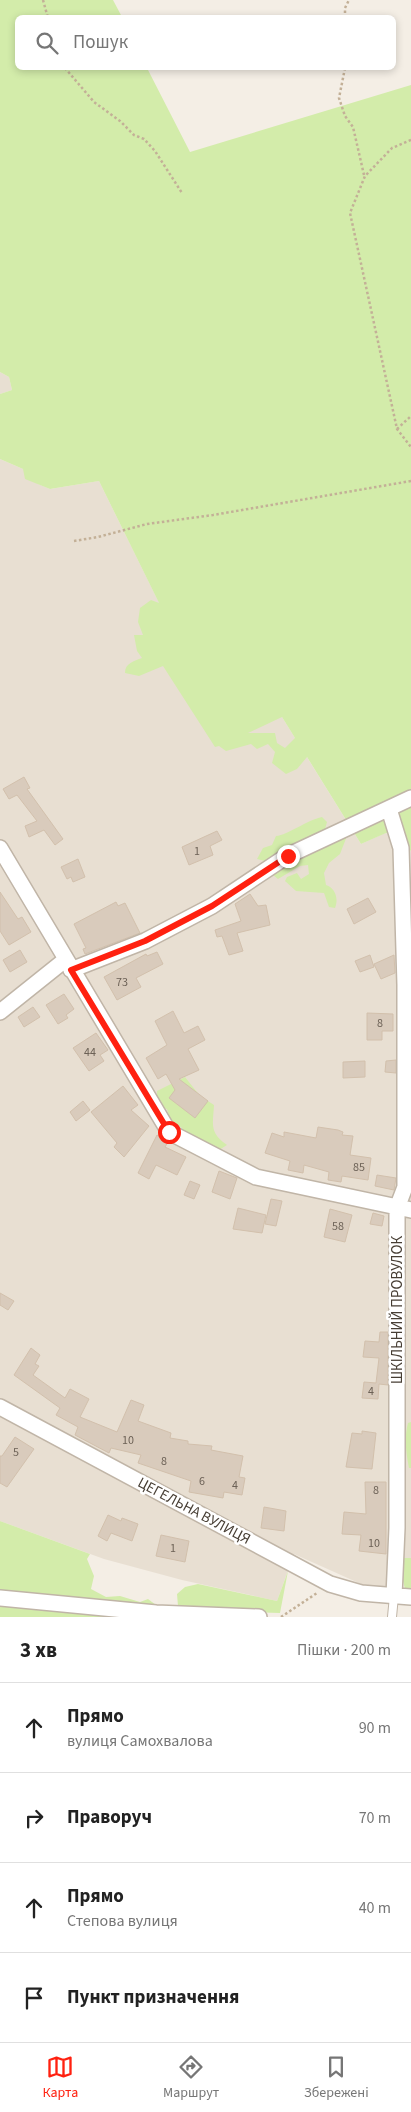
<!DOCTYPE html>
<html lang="uk">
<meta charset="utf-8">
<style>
body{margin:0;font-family:"Source Sans 3",sans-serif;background:#f6f6f6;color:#222}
.stop{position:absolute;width:15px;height:15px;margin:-11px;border:4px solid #ff2110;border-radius:50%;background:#fff}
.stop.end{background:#ff2110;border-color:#fff;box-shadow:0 1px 5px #0008}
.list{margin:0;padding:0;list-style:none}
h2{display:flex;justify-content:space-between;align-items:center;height:65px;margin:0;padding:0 20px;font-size:21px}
h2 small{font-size:16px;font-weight:400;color:#767676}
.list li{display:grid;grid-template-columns:32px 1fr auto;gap:15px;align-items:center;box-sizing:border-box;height:90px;padding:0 20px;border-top:1px solid #e0e0e0}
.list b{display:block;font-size:19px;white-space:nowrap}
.list p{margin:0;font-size:16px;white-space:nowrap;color:#767676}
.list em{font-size:16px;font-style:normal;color:#767676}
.icon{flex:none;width:28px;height:28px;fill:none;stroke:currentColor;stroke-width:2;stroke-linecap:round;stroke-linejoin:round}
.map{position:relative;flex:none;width:411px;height:1617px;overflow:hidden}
.search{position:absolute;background:#fff;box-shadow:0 2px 8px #0003;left:15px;right:15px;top:15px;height:55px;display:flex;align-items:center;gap:12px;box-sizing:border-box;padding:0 18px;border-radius:8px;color:#767676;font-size:19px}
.sheet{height:425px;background:#fff}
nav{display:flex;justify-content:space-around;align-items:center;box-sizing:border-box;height:70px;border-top:1px solid #e0e0e0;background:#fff;font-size:14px;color:#767676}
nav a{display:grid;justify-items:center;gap:2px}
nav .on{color:#ff2110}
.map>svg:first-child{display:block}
.residential{fill:#e8dfd2}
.green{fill:#d3ecaa;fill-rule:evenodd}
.building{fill:#d9cbbc;stroke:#d2c0ac}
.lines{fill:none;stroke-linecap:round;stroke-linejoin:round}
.lane-casing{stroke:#c0b5a7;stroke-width:10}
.street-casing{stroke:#c0b5a7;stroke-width:18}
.path{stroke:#c3b097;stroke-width:2.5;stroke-dasharray:2.5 2.5;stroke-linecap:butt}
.lane{stroke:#fff;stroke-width:8}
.street{stroke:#fff;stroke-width:15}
.route{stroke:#ff2110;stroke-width:6}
.labels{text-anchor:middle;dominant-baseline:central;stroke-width:5;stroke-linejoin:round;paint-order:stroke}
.number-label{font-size:12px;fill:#6c6156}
.street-label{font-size:15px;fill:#473e34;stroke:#fff}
</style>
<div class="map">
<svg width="411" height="1617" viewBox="0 0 411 1617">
<rect width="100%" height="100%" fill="#f4eee5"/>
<!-- residential -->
<path class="residential" d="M0,372L9,377L12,390L0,394Z
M0,459L23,469L38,484L50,489L99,481L168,621L144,635L282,717L361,844L385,833L404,837L407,854L411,850V1559L393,1557L392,1585L370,1588L294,1554L277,1601L182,1580L104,1559L0,1521Z"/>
<!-- green -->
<path class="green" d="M0,0H113L122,17L18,18V68H147L190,152L411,85V850L407,855L404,838L386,833L361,844L307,757L297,769L286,774L272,763L275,752L268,744L257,749L251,744L226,751L219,746L215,747L163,666L139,676L125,673C125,663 134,661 142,658L137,651L134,635H143L138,622L140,608L151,600L159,603L99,481L50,489L25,479L23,469L0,459V394L12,390L9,377L0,372ZM282,717L295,738L285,748L277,743L275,733H248Z
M322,817L327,822L324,833L347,836L340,854L329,863L324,873L326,885C335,888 339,898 335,908L329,907L324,893L296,891L285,881L287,877L297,873L301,879L309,874L308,865L300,866L278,879L268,871L299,843L297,842C291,847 287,852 278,851L269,862L257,859L263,848L272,845L276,836C288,835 307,820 322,817Z
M185,1077L200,1096L214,1105C213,1125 209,1132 227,1145L219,1150C205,1145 199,1135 184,1135L182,1128L170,1120L167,1109L163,1108L162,1102L157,1100V1091Z
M411,1422V1468H409C406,1453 404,1438 408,1423Z
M0,1521L90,1554L87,1559L94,1576L91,1589L106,1597L120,1596L140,1602L148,1599L160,1608L178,1606L177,1594L185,1587L198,1584L277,1601L288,1571L280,1613L157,1609L0,1593Z
M404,1558H411V1592L405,1589L403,1581Z
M0,1603L150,1617H0Z"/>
<!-- building -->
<path class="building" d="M24,777L30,788L27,789L63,839L55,845L44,830L29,837L25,826L37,821L17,795L9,799L3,789Z
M217,831L222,840L210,846L213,855L189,865L182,847Z
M78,859L85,877L73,882L71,877L67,879L61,867Z
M0,892L18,919L22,917L31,932L9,945L0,931Z
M250,894L258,906L266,905L270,925L237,933L243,951L229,955L222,936L217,937L215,930L241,921L235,904Z
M368,898L376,912L354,924L347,909Z
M116,902L118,906L125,903L140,933L85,954L83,949L86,948L74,924Z
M20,950L27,962L10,972L3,960Z
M157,952L163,964L136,978L141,987L117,1000L104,977L146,954L147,956Z
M370,955L374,967L360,972L355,961Z
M394,955L395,973L381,979L374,964Z
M64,994L74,1009L66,1015L68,1018L58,1024L46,1005Z
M33,1007L40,1017L24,1027L18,1017Z
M173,1011L184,1033L198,1026L205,1040L188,1049L199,1070L179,1079L208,1101L195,1118L169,1098L175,1090L166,1074L158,1079L146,1058L167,1045L155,1021Z
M367,1013L393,1014V1031H382V1040H367Z
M96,1033L108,1050L100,1055L104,1061L89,1071L73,1048Z
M396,1060V1073L385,1072L386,1061Z
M365,1061V1077L343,1078V1062Z
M123,1086L138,1105L131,1110L149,1126L124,1157L114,1147L117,1143L91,1112Z
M83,1101L90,1110L76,1121L70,1112Z
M318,1127L338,1130L343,1132L342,1135L353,1136L350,1155L371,1158L368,1180L342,1176L341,1182L328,1180L329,1172L304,1165L303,1173L288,1170L290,1161L265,1153L272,1133L284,1137V1132L316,1138Z
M157,1135L168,1142L165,1147L186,1157L177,1175L156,1165L149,1179L138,1173Z
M219,1171L237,1178L230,1199L212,1192Z
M377,1175L396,1178L394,1190L375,1186Z
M190,1181L200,1185L194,1199L184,1195Z
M271,1199L282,1201L276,1226L265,1224Z
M238,1208L266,1215L262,1233L233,1229Z
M330,1209L352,1215L345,1242L324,1237Z
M373,1213L384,1216L382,1226L370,1224Z
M0,1293L14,1301L8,1310L0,1305Z
M380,1332H388V1385L379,1384L378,1399L362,1398L364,1382L376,1383L379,1358L363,1357L365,1341L379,1342Z
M31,1348L40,1355L35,1364L39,1366L33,1375L65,1398L70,1389L89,1399L80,1417L117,1432L131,1400L144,1405L138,1421L171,1433L170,1438L188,1441V1444L212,1446L211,1450L243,1456L239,1477L245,1478L242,1495L224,1492L223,1498L189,1492L191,1481L138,1463L141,1455L111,1448L109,1453L75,1435L78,1427L56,1415L60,1408L14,1375Z
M362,1431L376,1433L372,1469L346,1467L352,1433L362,1434Z
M15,1437L34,1449L7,1487L0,1483V1456H2Z
M365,1482H386V1554L359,1551L361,1535L342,1534L344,1512L366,1514Z
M264,1507L286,1511L284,1531L261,1528Z
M108,1515L121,1521L122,1518L138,1524L132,1541L111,1533L107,1541L98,1536Z
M161,1535L189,1541L185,1562L156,1556Z"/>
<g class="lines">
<!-- lane casing -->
<g class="lane-casing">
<path id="lane" d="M392,1617L394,1596"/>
</g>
<!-- street casing -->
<g class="street-casing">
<path id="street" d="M389,809L401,848L405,985V1187L397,1208V1528L394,1596
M0,848L169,1132L256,1177L411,1210
M71,970L145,941L212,906L287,856L411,798
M0,1012L65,960
M0,1407L330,1584L361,1593L411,1597
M0,1598L156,1613L259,1617"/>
</g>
<!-- path -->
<path class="path" d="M43,0L48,18
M345,18V8L349,0
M65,68L94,102L120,121L134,135L144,139L155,151L182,193
M345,68L339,98L345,116L353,127L364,175
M411,140L392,148L365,176L350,213L397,429L411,447
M397,429L411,416
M74,541L98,537L147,524L213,515L411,481
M281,1617L317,1593"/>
<!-- lane -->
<use href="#lane" class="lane"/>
<!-- street -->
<use href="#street" class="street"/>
</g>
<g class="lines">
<!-- route -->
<path class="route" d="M169,1132L71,970L145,941L212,906L288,856"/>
</g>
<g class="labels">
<!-- number labels -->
<g class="number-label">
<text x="197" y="851">1</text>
<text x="122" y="982">73</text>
<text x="380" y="1023">8</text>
<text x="90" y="1052">44</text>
<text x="359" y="1167">85</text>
<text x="338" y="1226">58</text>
<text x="371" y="1391">4</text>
<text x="128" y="1440">10</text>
<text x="16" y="1452">5</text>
<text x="164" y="1461">8</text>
<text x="202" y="1481">6</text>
<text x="235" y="1485">4</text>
<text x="376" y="1490">8</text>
<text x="374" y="1543">10</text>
<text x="173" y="1548">1</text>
</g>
<!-- street labels -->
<g class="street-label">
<text transform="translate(397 1310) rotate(-90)">ШКІЛЬНИЙ ПРОВУЛОК</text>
<text transform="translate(194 1511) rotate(28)">ЦЕГЕЛЬНА ВУЛИЦЯ</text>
</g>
</g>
</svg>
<div class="stop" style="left:169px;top:1132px"></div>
<div class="stop end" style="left:288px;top:856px"></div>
<div class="search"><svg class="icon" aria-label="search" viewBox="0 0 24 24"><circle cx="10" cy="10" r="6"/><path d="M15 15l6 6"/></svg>Пошук</div>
</div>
<section class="sheet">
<h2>3 хв<small>Пішки · 200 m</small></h2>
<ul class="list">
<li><svg class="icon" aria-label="ahead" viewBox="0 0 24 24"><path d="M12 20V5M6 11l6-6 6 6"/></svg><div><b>Прямо</b><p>вулиця Самохвалова</p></div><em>90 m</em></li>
<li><svg class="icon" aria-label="right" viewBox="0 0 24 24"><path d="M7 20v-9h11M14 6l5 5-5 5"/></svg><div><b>Праворуч</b></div><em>70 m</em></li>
<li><svg class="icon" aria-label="ahead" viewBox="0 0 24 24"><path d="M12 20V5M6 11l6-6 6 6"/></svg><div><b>Прямо</b><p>Степова вулиця</p></div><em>40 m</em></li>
<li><svg class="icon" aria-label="arrive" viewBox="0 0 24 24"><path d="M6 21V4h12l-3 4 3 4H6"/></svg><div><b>Пункт призначення</b></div></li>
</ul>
</section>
<nav>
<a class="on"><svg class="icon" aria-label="map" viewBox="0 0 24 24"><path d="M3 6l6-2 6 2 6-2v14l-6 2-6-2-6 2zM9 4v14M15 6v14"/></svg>Карта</a>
<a><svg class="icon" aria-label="directions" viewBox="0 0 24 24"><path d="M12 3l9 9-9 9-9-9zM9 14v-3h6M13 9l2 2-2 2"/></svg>Маршрут</a>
<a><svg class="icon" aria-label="saved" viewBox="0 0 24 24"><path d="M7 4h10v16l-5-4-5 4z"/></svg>Збережені</a>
</nav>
